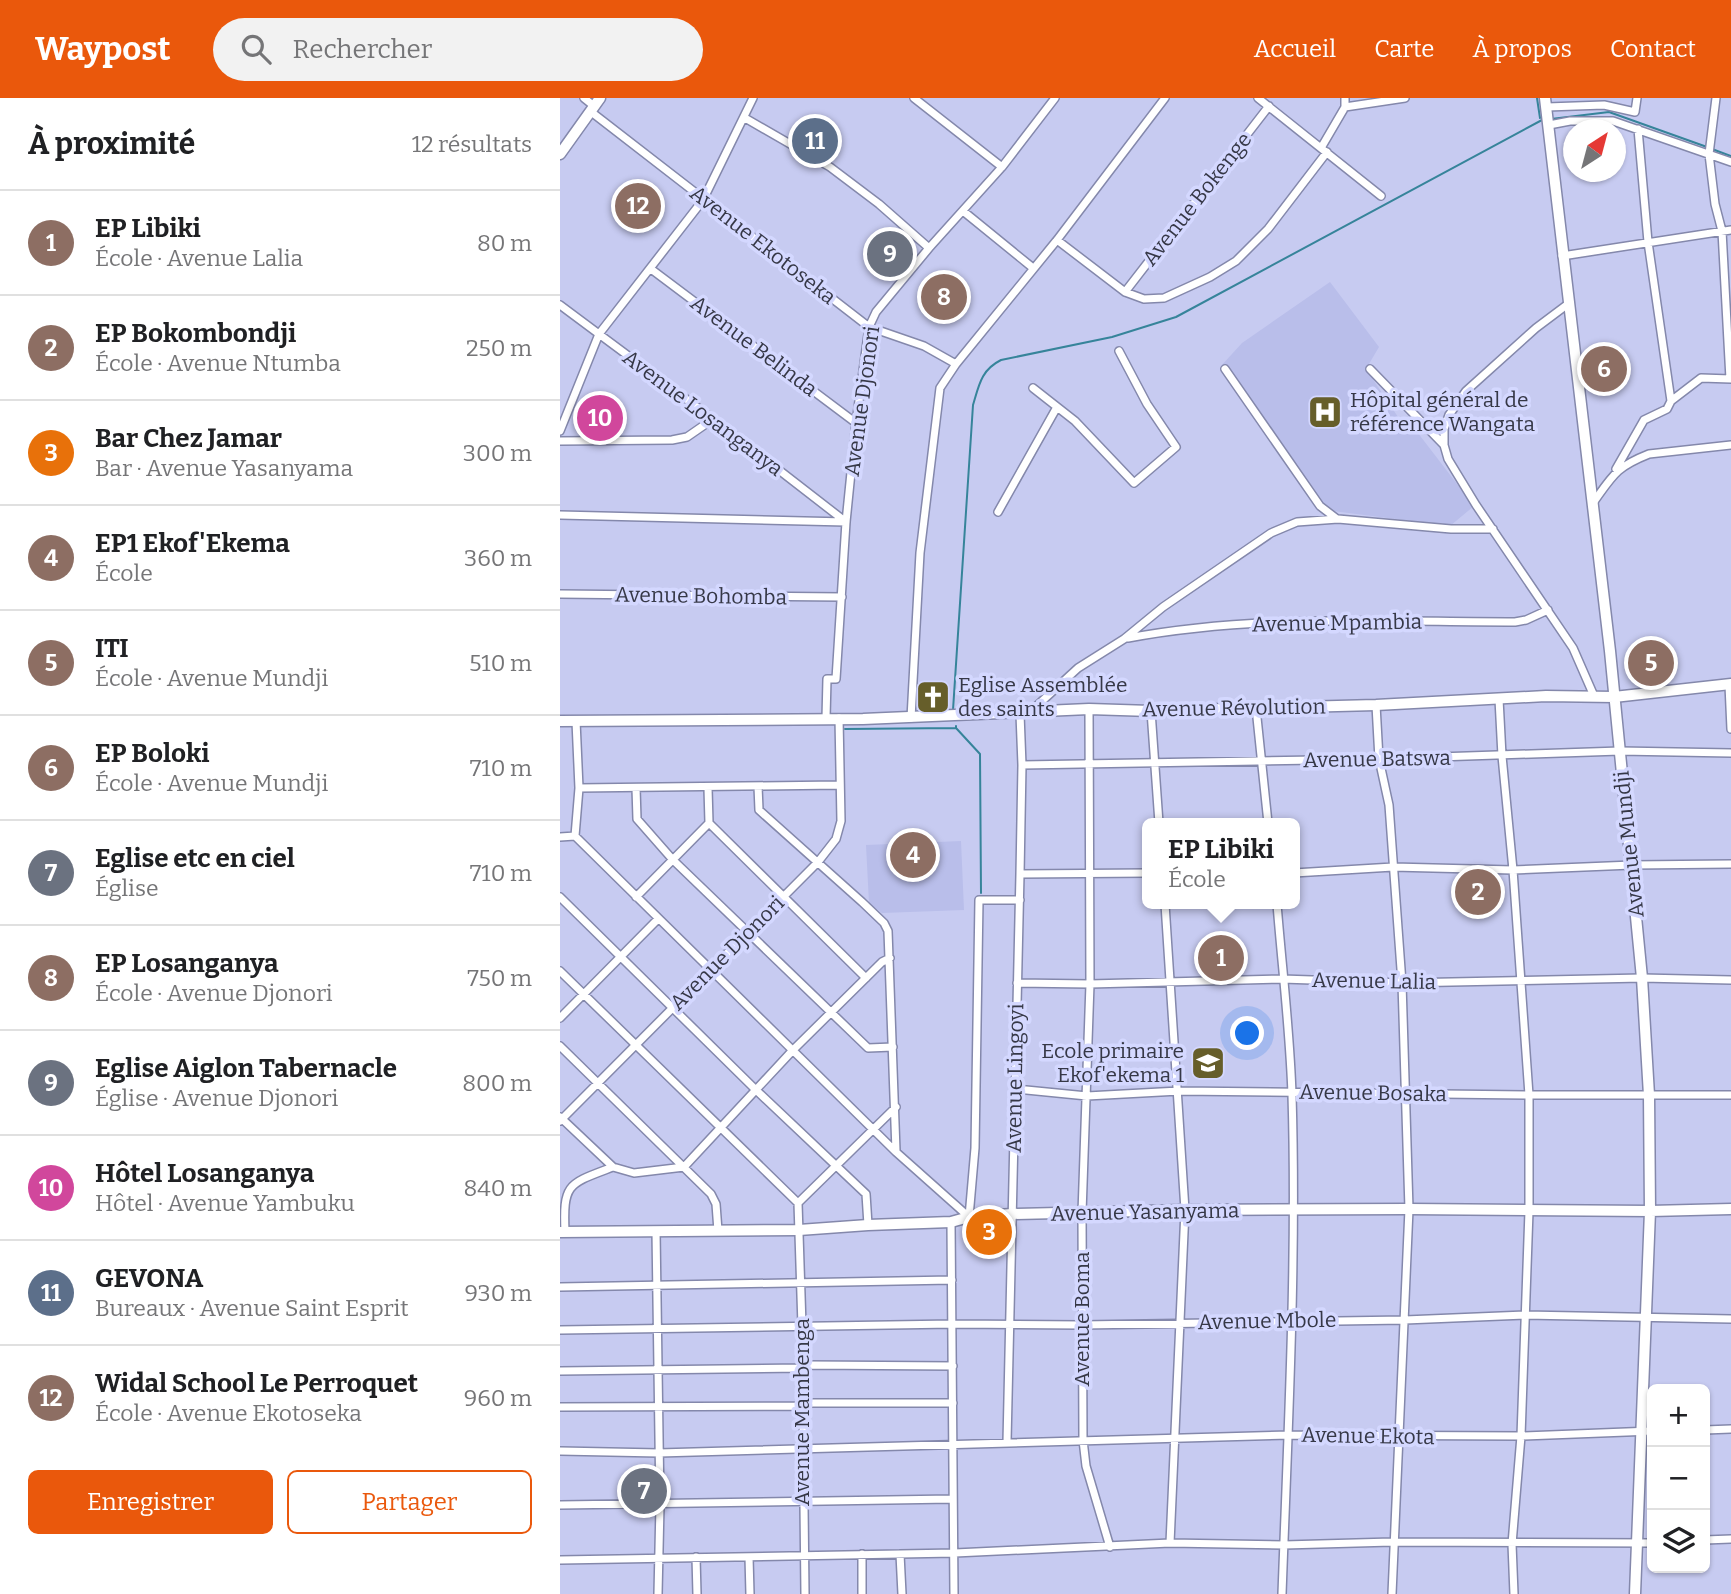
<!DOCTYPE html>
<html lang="fr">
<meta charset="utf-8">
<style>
body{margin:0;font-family:Bitter,serif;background:#f2f2f2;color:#202124}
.controls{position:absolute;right:21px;bottom:21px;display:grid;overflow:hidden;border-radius:10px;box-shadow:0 2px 5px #0004}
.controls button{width:63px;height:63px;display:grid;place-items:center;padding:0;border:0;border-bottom:2px solid #e0e0e0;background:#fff;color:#202124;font:35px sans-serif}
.compass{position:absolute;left:1003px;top:21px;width:63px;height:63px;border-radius:50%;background:#fff;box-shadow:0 2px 5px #0004;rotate:36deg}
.you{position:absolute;left:688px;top:936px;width:24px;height:24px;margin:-18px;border:5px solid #fff;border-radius:50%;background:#1a73e8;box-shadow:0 0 0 10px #1a73e833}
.badge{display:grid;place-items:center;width:46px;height:46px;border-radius:50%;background:#ea580c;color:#fff;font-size:23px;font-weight:700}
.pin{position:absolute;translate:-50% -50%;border:4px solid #fff;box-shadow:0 2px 7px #0006}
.popup{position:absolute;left:582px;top:720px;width:158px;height:91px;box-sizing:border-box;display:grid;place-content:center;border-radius:10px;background:#fff;filter:drop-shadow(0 2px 5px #0005);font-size:23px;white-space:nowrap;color:#757577}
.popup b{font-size:26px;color:#202124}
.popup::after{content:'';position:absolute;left:50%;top:100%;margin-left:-14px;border:14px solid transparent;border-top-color:#fff}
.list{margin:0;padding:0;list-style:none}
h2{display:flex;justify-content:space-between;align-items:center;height:91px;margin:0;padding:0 28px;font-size:30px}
h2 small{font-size:23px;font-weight:400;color:#757577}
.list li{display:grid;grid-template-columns:46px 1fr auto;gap:21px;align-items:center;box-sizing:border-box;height:105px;padding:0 28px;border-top:2px solid #e0e0e0}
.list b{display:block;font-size:26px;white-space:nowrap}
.list p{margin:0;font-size:23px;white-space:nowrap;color:#757577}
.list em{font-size:23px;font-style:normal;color:#757577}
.actions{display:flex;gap:14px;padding:21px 28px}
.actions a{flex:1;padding:16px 0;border:2px solid #ea580c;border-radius:10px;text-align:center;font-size:24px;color:#ea580c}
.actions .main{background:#ea580c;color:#fff}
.icon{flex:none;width:38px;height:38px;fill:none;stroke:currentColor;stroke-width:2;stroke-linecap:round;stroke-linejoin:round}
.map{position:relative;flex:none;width:1171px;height:1496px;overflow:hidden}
header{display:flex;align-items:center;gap:42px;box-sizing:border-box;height:98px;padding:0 35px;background:#ea580c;color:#fff}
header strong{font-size:33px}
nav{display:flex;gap:38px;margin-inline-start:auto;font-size:24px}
.search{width:490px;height:63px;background:#f2f2f2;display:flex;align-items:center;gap:18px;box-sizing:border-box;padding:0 24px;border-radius:38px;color:#757577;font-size:26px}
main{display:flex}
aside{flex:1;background:#fff}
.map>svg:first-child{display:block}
.built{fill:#b9beea}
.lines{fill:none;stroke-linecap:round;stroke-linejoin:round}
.stream{stroke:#36849a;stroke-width:2}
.street-casing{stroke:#8488ab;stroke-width:10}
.secondary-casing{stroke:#8488ab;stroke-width:13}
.street{stroke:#fff;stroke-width:7}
.secondary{stroke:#fff;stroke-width:10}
.labels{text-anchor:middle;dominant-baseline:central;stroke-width:7;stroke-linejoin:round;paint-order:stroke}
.street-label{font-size:21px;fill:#363847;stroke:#d4d8ff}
.poi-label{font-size:21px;fill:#363847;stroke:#d4d8ff;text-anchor:start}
</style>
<header>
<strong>Waypost</strong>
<div class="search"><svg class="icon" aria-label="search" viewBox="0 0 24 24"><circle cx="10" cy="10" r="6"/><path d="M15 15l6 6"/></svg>Rechercher</div>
<nav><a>Accueil</a><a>Carte</a><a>À propos</a><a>Contact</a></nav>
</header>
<main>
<aside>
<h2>À proximité<small>12 résultats</small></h2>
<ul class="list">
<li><span class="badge" style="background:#8d6e63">1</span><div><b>EP Libiki</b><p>École · Avenue Lalia</p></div><em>80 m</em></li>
<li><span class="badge" style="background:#8d6e63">2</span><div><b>EP Bokombondji</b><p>École · Avenue Ntumba</p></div><em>250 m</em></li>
<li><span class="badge" style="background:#e8710a">3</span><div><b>Bar Chez Jamar</b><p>Bar · Avenue Yasanyama</p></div><em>300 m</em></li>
<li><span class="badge" style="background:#8d6e63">4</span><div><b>EP1 Ekof'Ekema</b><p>École</p></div><em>360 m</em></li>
<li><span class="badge" style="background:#8d6e63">5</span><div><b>ITI</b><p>École · Avenue Mundji</p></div><em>510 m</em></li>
<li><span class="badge" style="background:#8d6e63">6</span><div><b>EP Boloki</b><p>École · Avenue Mundji</p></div><em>710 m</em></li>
<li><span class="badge" style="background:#6b7280">7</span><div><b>Eglise etc en ciel</b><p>Église</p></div><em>710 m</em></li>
<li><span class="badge" style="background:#8d6e63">8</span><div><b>EP Losanganya</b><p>École · Avenue Djonori</p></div><em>750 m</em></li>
<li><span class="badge" style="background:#6b7280">9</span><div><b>Eglise Aiglon Tabernacle</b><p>Église · Avenue Djonori</p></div><em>800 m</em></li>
<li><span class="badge" style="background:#d1479c">10</span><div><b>Hôtel Losanganya</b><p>Hôtel · Avenue Yambuku</p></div><em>840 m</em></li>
<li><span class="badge" style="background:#5c6f8a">11</span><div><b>GEVONA</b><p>Bureaux · Avenue Saint Esprit</p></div><em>930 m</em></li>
<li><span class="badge" style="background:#8d6e63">12</span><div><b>Widal School Le Perroquet</b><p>École · Avenue Ekotoseka</p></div><em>960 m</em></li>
</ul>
<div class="actions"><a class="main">Enregistrer</a><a>Partager</a></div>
</aside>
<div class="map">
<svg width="1171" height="1496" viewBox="0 0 1171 1496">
<rect width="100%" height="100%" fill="#c7cbf1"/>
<!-- built -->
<path class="built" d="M770,184L819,249L806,271L844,328L851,326L914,408L890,428L773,413L747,391L687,302L661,268L682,245Z
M401,743L404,812L322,815L309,805L306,747Z"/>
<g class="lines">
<!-- stream -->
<path class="stream" d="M977,0L980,20
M991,21L1049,14L1147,49
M1152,51L1171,58
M393,612L413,307C419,287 421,272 441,262L552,239L616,219L982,22
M396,630L420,656L421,795
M285,631L396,630V628"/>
<!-- street casing -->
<g class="street-casing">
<path id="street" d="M24,0L34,8
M354,0L442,69
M698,0L821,98
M1156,0L1149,56L1155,106L1162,133L1170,281
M785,9L845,0
M987,9L1044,7L1075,14L1077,0
M30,13L309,229L364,248L396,266
M185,20L270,69L319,106L369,150
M989,27L1010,23H1053L1171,64
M1078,31L1088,144L1111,303
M761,50L785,9V0
M403,113L473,170
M497,142L565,194L584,201L604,200L650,179L676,163L708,131L767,54
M1002,158L1171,132
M91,171L296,325
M565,194L709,8
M1008,206L976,230L906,293L889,317L884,331V347L888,361L916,407L1013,550L1034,598
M0,207L153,321L286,424
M665,271L760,408L777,421
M810,271L884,347
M473,290L515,323L574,385L616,349L587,306L559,253
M0,333L39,236L143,102L193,0
M0,343L112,342L127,339L153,321
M1056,371L1084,322L1107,311L1111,303L1141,280L1171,281
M1033,405C1053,377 1056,369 1089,356L1171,347
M438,414L497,309
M0,417L286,424
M0,496L282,499
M568,540C695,516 827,524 955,524L966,522L988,512
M1169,587L1171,631
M939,601L942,658L953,772L969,997V1113L961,1338L952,1446L954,1496
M816,607L819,661L829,707L842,885L849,1111L832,1496
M696,610L708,725
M529,611L530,886L522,1115L523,1342L526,1368L550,1449
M591,613L599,725
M469,615L518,570L564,541L603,509L711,435L737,424L778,421L891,431H933
M266,620L267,581H276L286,424L296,325L309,229L316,214L369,150L442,69L495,0
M351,620L360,455L380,290L396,266L497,142L605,0
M462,667L819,661L1060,653L1171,655
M198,688L199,712L302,804L324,825L328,833L336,1053
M19,690L280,687
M76,690L77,721L113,762L308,950L333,949
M148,690L149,725L306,880
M15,738L19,690L16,623
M0,739L15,738L336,1054L409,1119
M734,775L833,769L953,772L1072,767L1171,766
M460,776L588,775
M0,799L196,992L306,1096L308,1127
M76,799L149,725
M605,806L625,1112L610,1445
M717,806C722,869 730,933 732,997C737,1163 728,1330 722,1496
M0,873L238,1105L242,1228L245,1496
M457,885L530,886L722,881L842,885L1082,880L1171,882
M0,920L98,821
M0,948L151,1096L156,1106L158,1133
M456,991L527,998L619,993L969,997H1171
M0,1019L53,1069L74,1075L124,1069L233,952L322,864L330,860
M0,1023L258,764L276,741L281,723L279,620
M238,1105L336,1009
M409,1119L415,1050L419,802H460
M391,1124L394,1496
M96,1133L100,1407L98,1496
M5,1134C3,1085 8,1086 53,1069
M0,1189L392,1182
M0,1232L393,1226L522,1227L845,1222L965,1217L1171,1221
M0,1273L242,1270L248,1267L393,1268
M0,1309L242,1308L244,1305H393
M1145,1332L1171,1331
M447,1344L460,776L462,667L460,616
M0,1353L99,1355L729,1337L961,1338L1092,1333
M0,1407L392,1401
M1145,1442L1171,1441
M302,1456V1496
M340,1456L342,1496
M136,1459L137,1496
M189,1459L190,1496
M0,1462L395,1455L610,1445L724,1447L832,1444L1092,1445"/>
</g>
<!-- secondary casing -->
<g class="secondary-casing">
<path id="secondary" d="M985,0L1050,553L1082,880L1089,997L1090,1113L1075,1496
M0,56L40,0
M0,623L303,621L529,611L591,613L816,607L986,598L1054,599L1171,586
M0,1134L239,1132L308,1127L391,1124L409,1119L452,1116L625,1112L849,1111L1090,1113L1171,1111"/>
</g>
<!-- street -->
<use href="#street" class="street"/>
<!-- secondary -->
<use href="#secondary" class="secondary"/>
</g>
<!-- icons -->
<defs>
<g id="hospital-square" transform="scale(1.75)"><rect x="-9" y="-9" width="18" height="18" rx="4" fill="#665e2a" stroke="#d4d8ff"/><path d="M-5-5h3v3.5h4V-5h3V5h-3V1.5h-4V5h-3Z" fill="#fff"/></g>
<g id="church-square" transform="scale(1.75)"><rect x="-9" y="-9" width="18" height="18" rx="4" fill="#665e2a" stroke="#d4d8ff"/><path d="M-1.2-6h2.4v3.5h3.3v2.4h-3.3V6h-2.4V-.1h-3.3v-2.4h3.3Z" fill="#fff"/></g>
<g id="school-square" transform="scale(1.75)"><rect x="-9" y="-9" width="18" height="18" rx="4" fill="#665e2a" stroke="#d4d8ff"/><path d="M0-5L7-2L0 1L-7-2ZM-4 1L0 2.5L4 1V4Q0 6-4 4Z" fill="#fff"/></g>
</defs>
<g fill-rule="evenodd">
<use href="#hospital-square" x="765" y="314"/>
<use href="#church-square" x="373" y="599"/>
<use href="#school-square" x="648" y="965"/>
</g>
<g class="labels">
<!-- street labels -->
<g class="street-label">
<text transform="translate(637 101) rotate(-52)">Avenue Bokenge</text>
<text transform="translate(203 147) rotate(38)">Avenue Ekotoseka</text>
<text transform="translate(194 248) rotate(37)">Avenue Belinda</text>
<text transform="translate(302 303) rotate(-82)">Avenue Djonori</text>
<text transform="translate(143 315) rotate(37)">Avenue Losanganya</text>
<text transform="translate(141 498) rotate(1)">Avenue Bohomba</text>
<text transform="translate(777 525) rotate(-1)">Avenue Mpambia</text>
<text transform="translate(674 610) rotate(-1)">Avenue Révolution</text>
<text transform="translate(817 661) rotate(-1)">Avenue Batswa</text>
<text transform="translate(1069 746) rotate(-96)">Avenue Mundji</text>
<text transform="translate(167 855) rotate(-45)">Avenue Djonori</text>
<text transform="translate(814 883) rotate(1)">Avenue Lalia</text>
<text transform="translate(455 980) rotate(-89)">Avenue Lingoyi</text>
<text transform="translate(813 995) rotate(1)">Avenue Bosaka</text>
<text transform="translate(585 1114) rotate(-1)">Avenue Yasanyama</text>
<text transform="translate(522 1221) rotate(-90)">Avenue Boma</text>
<text transform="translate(707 1223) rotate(-1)">Avenue Mbole</text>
<text transform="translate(242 1314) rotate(-90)">Avenue Mambenga</text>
<text transform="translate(808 1338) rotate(1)">Avenue Ekota</text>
</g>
<!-- poi labels -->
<g class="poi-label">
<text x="790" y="302">Hôpital général de<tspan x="790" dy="24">référence Wangata</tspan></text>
<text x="398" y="587">Eglise Assemblée<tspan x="398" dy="24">des saints</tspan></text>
<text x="624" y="953" text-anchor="end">Ecole primaire<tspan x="624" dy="24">Ekof'ekema 1</tspan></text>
</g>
</g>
</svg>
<div class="controls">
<button>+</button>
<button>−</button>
<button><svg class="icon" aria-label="layers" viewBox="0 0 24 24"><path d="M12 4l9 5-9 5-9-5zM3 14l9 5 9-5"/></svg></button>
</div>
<svg class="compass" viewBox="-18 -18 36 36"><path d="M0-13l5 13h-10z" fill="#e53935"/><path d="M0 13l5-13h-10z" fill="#757577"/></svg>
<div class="you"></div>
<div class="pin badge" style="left:661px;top:860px;background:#8d6e63">1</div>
<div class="popup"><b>EP Libiki</b>École</div>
<div class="pin badge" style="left:918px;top:794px;background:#8d6e63">2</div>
<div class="pin badge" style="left:429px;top:1134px;background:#e8710a">3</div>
<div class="pin badge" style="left:353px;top:757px;background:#8d6e63">4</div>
<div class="pin badge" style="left:1091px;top:565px;background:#8d6e63">5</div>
<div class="pin badge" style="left:1044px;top:271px;background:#8d6e63">6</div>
<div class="pin badge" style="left:84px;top:1393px;background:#6b7280">7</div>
<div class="pin badge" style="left:384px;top:199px;background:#8d6e63">8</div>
<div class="pin badge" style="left:330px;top:156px;background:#6b7280">9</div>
<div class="pin badge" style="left:40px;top:320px;background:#d1479c">10</div>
<div class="pin badge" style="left:255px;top:43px;background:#5c6f8a">11</div>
<div class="pin badge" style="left:78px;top:108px;background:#8d6e63">12</div>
</div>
</main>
